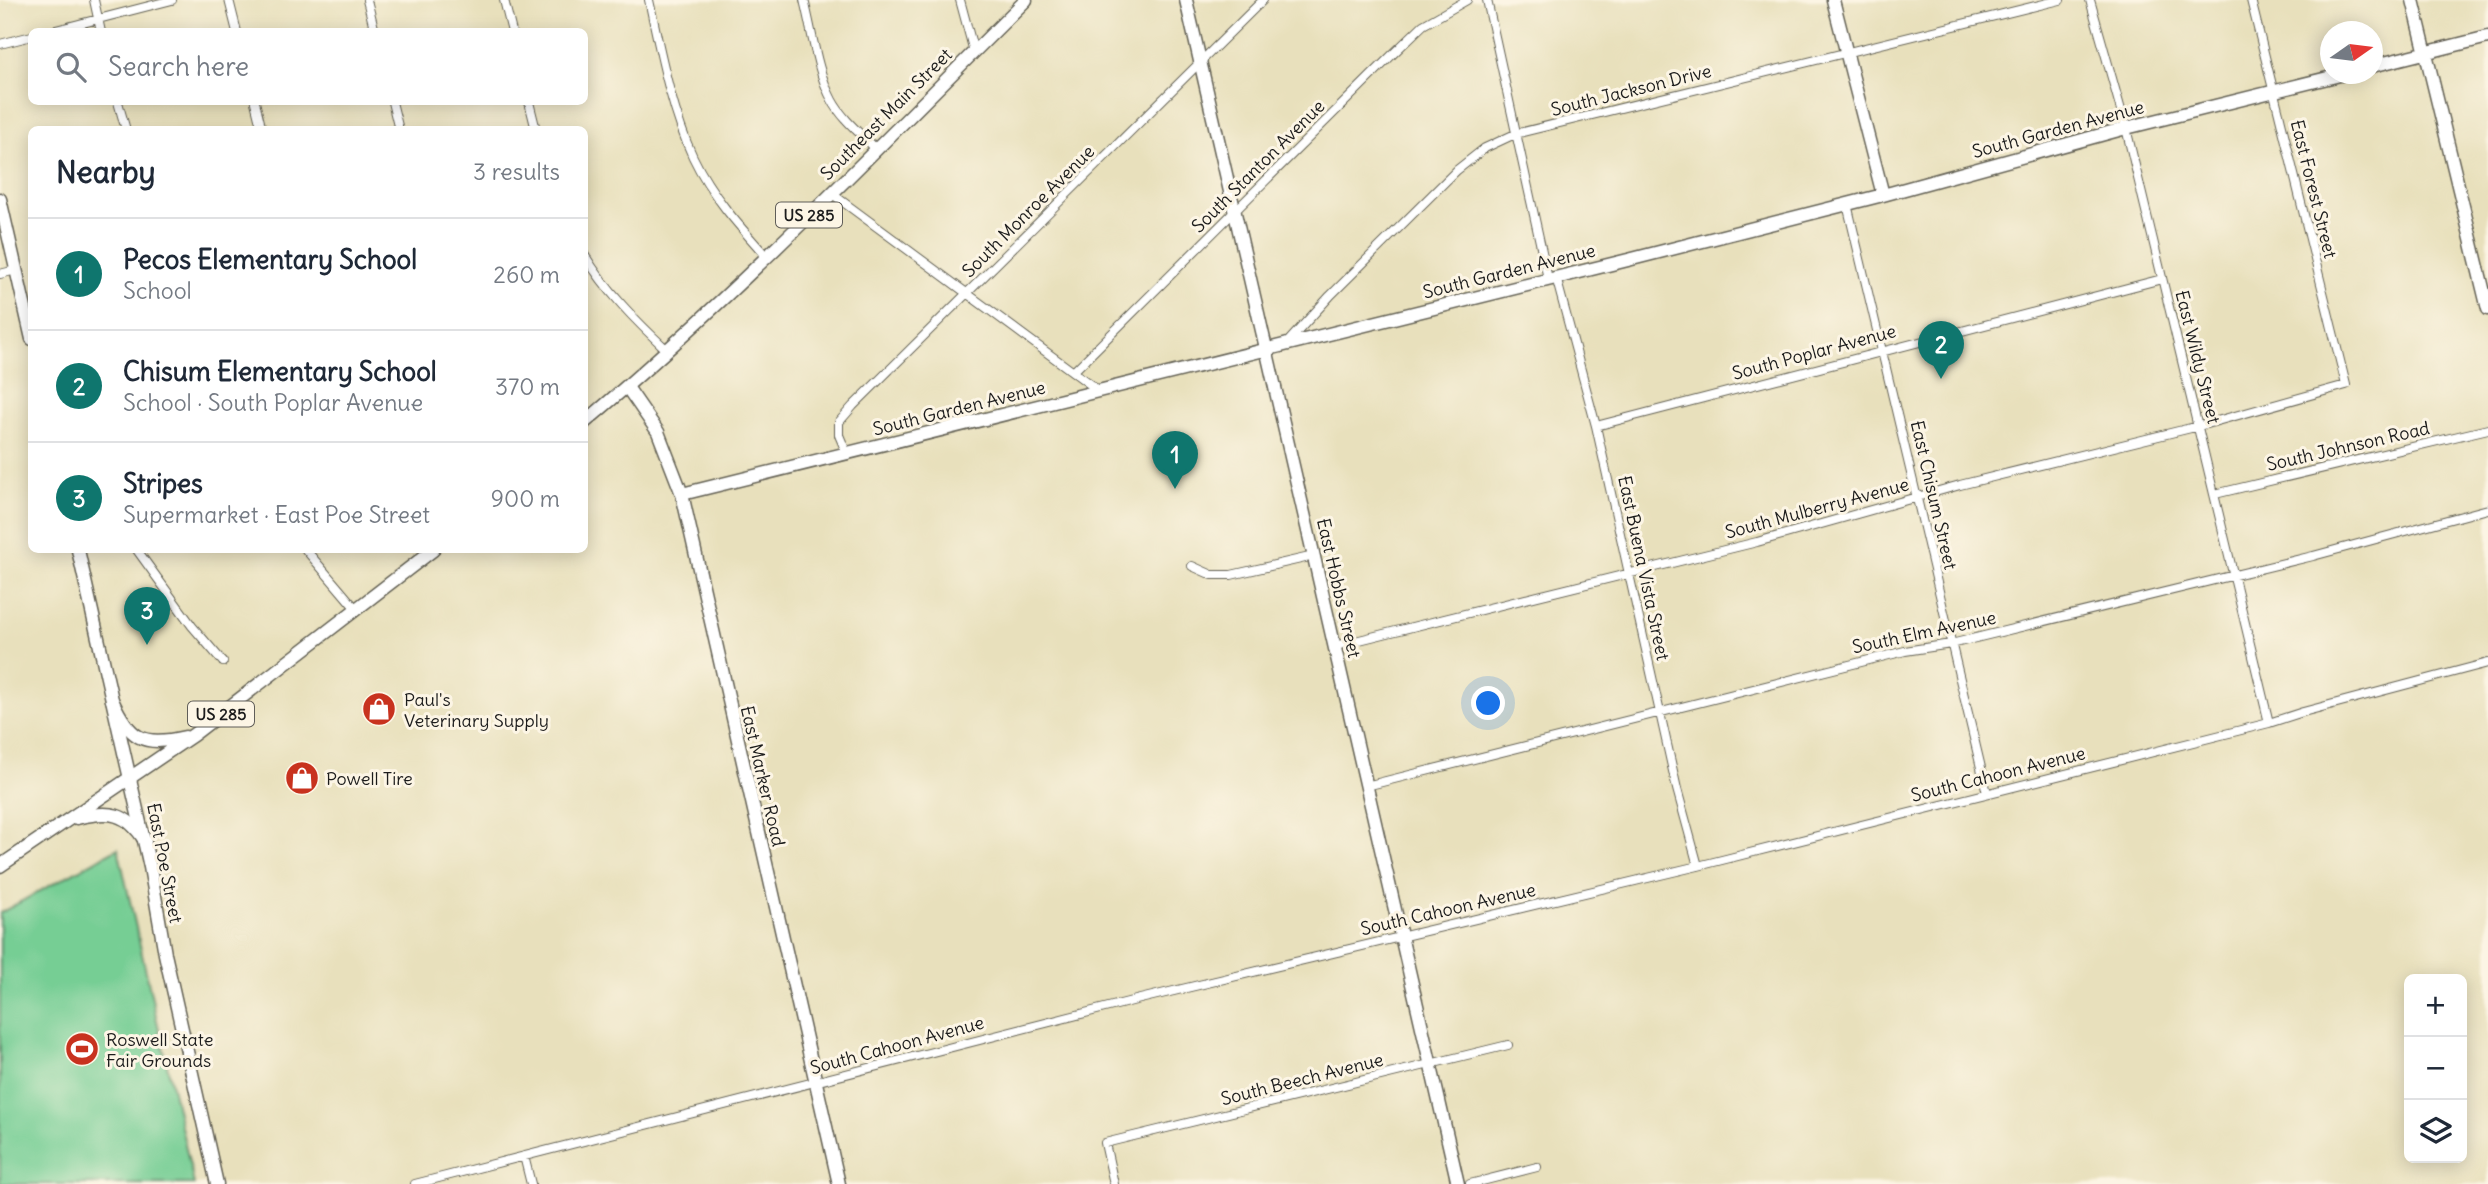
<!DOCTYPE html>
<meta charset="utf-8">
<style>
body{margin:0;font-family:Delius,sans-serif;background:#f2f2f3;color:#1f2937}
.controls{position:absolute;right:21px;bottom:21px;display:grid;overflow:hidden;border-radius:10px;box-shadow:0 4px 18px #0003}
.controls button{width:63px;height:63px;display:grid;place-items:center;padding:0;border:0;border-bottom:2px solid #e0e1e3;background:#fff;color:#1f2937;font:35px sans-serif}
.compass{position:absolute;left:2320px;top:21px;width:63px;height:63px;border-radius:50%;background:#fff;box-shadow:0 4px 18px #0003;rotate:76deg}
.you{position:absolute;left:1489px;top:704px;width:24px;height:24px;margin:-18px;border:5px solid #fff;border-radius:50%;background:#1a73e8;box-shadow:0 0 0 10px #1a73e833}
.badge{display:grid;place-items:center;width:46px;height:46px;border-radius:50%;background:#0f766e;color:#fff;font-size:23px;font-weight:700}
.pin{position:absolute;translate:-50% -58px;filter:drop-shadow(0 2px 4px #0008)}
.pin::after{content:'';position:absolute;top:37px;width:24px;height:21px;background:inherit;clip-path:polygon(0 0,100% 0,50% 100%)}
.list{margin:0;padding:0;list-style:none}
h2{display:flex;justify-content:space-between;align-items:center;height:91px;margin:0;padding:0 28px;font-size:30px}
h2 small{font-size:23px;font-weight:400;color:#747a83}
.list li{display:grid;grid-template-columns:46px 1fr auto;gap:21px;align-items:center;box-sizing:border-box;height:112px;padding:0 28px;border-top:2px solid #e0e1e3}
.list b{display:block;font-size:26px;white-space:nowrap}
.list p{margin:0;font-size:23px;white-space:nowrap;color:#747a83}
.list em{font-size:23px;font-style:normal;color:#747a83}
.icon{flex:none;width:38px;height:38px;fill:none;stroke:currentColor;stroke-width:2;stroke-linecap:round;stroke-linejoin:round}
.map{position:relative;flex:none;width:2488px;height:1184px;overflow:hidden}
.search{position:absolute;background:#fff;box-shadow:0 4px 18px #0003;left:28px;top:28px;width:560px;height:77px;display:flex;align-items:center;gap:18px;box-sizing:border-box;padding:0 24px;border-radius:10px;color:#747a83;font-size:26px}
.panel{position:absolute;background:#fff;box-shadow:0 4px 18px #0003;left:28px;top:126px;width:560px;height:427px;border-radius:10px}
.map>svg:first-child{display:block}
.green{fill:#76ce94;stroke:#497558;stroke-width:2}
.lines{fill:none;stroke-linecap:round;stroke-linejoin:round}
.street-casing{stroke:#636154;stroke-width:10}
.secondary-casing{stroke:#636154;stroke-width:15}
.primary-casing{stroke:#636154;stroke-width:15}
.street{stroke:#fff;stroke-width:8}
.secondary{stroke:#fff;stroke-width:12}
.primary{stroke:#fff;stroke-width:12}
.labels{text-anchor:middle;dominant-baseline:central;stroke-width:6;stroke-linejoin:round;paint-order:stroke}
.shield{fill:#fcf5e5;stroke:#5f5d58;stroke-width:2}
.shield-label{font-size:16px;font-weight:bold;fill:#1c1c1c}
.street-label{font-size:18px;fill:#1c1c1c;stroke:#fcf5e5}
.poi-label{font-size:18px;fill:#1c1c1c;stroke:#fcf5e5;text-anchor:start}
</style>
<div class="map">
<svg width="2488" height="1184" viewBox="0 0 2488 1184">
<rect width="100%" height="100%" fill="#fcf5e5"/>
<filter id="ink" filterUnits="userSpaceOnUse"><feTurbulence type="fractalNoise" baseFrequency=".0143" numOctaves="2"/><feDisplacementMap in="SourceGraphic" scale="14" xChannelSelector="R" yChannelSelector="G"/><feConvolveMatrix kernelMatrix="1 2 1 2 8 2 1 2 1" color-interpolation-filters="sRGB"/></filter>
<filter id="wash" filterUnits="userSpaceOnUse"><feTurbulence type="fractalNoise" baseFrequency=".00686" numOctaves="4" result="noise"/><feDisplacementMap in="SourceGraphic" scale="28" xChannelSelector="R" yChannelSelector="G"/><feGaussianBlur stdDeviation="1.57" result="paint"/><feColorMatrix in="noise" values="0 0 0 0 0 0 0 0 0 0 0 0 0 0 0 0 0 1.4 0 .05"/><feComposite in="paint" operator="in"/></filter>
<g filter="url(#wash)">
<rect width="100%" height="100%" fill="#e8e0bc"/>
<!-- green -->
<path class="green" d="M118,848L194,1184H0V913Z"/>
</g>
<g filter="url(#ink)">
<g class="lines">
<!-- street casing -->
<g class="street-casing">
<path id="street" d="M94,0L101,32
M229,0L237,32
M367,0L375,32
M504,0L512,32
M649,0C660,50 671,110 693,157C711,195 739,226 767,257
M804,0C812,31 817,72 832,100C842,119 861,134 876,149
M960,0L974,52
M1487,0L1548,279
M2090,0L2126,128L2269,723
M48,32L172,0
M0,44L32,36
M118,102L126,130
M255,102L262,130
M392,102L399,130
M529,102L536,130
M831,193L1099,391
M1847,204L1987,793
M584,254C606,291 636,321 667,350
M0,274L16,270
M1556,277L1596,426L1677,789L1698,866
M1287,343L1330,296L1457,170L1485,148L1515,134L2060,0
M1073,372L1395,52L1423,25L1467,0
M1596,426L2162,279
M847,454L839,435V422L853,406L1263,0
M2215,494L2488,429
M137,550L192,626L223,662
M306,550L357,610
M1192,566L1212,575H1231L1314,556
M1335,646L1757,542L1960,485L2199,426L2346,385L2251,0
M1366,786L1905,651L1951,644L2313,556L2488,509
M524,1156L531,1184
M415,1184L1136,1000L1698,866L2269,723L2303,712L2488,663
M1114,1184L1105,1143L1508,1045
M1470,1184L1537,1167"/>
</g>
<!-- secondary casing -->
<g class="secondary-casing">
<path id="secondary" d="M1186,0L1458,1184
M1833,0L1883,195
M2413,0L2488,309
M2372,66L2488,37
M0,199L32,339
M627,387L658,432L682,494L839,1184
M682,494L1632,259L1883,195L2126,128L2344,74
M78,550L150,867L165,954L217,1184"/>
</g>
<!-- primary casing -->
<g class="primary-casing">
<path id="primary" d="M584,423C740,291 882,143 1026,0
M112,700C130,739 142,747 185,737
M77,818C109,810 127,812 145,841
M0,866L193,735L433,550"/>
</g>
<!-- street -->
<use href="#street" class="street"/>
<!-- secondary -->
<use href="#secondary" class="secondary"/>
<!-- primary -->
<use href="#primary" class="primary"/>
</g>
</g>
<!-- icons -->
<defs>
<g id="shop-disc" transform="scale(1.75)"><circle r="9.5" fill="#c8321e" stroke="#fcf5e5"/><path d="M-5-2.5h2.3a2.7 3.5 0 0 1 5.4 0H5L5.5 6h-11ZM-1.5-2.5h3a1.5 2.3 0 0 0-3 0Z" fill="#fff"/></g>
<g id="stadium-disc" transform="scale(1.75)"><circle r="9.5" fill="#c8321e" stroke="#fcf5e5"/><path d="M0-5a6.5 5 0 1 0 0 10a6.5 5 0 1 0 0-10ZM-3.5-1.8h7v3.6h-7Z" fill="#fff"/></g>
</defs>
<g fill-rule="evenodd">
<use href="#shop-disc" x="379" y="709"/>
<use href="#shop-disc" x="302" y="778"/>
<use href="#stadium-disc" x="82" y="1049"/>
</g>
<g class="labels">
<!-- shield labels -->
<g class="shield">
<rect x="776" y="202.5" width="66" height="25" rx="5"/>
<rect x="188" y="701.5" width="66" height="25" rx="5"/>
</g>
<g class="shield-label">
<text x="809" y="215">US 285</text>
<text x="221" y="714">US 285</text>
</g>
<!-- street labels -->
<g class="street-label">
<text transform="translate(1631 90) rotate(-14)">South Jackson Drive</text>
<text transform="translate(886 114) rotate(-45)">Southeast Main Street</text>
<text transform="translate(2058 129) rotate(-15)">South Garden Avenue</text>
<text transform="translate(1258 166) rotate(-45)">South Stanton Avenue</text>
<text transform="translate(2314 189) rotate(76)">East Forest Street</text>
<text transform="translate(1028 211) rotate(-45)">South Monroe Avenue</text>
<text transform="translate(1509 271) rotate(-14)">South Garden Avenue</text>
<text transform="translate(1814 352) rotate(-15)">South Poplar Avenue</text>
<text transform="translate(2198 357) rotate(76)">East Wildy Street</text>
<text transform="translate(959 408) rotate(-14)">South Garden Avenue</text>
<text transform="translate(2348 446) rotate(-13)">South Johnson Road</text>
<text transform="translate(1934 495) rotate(77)">East Chisum Street</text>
<text transform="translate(1817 508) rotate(-15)">South Mulberry Avenue</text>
<text transform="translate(1644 568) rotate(78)">East Buena Vista Street</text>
<text transform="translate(1339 588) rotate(77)">East Hobbs Street</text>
<text transform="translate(1924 632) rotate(-12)">South Elm Avenue</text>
<text transform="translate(1998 774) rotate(-14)">South Cahoon Avenue</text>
<text transform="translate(763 776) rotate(77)">East Marker Road</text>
<text transform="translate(165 863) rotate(79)">East Poe Street</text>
<text transform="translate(1448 909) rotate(-13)">South Cahoon Avenue</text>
<text transform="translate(897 1045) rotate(-15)">South Cahoon Avenue</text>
<text transform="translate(1302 1079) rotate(-14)">South Beech Avenue</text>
</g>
<!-- poi labels -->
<g class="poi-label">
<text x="404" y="699">Paul's<tspan x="404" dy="21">Veterinary Supply</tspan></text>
<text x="326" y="778">Powell Tire</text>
<text x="106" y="1039">Roswell State<tspan x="106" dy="21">Fair Grounds</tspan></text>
</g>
</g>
</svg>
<div class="controls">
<button>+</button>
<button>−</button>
<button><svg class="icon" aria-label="layers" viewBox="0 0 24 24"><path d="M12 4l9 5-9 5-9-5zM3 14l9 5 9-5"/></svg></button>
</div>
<svg class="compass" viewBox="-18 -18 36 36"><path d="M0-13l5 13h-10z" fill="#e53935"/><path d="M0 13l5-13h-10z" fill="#747a83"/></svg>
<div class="you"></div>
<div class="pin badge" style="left:1175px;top:489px">1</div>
<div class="pin badge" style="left:1941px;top:379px">2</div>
<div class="pin badge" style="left:147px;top:645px">3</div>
<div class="search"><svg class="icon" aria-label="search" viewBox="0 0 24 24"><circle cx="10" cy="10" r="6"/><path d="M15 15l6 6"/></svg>Search here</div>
<section class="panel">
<h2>Nearby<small>3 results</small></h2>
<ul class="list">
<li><span class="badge">1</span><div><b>Pecos Elementary School</b><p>School</p></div><em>260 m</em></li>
<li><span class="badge">2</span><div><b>Chisum Elementary School</b><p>School · South Poplar Avenue</p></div><em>370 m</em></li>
<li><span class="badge">3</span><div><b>Stripes</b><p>Supermarket · East Poe Street</p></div><em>900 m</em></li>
</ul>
</section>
</div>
